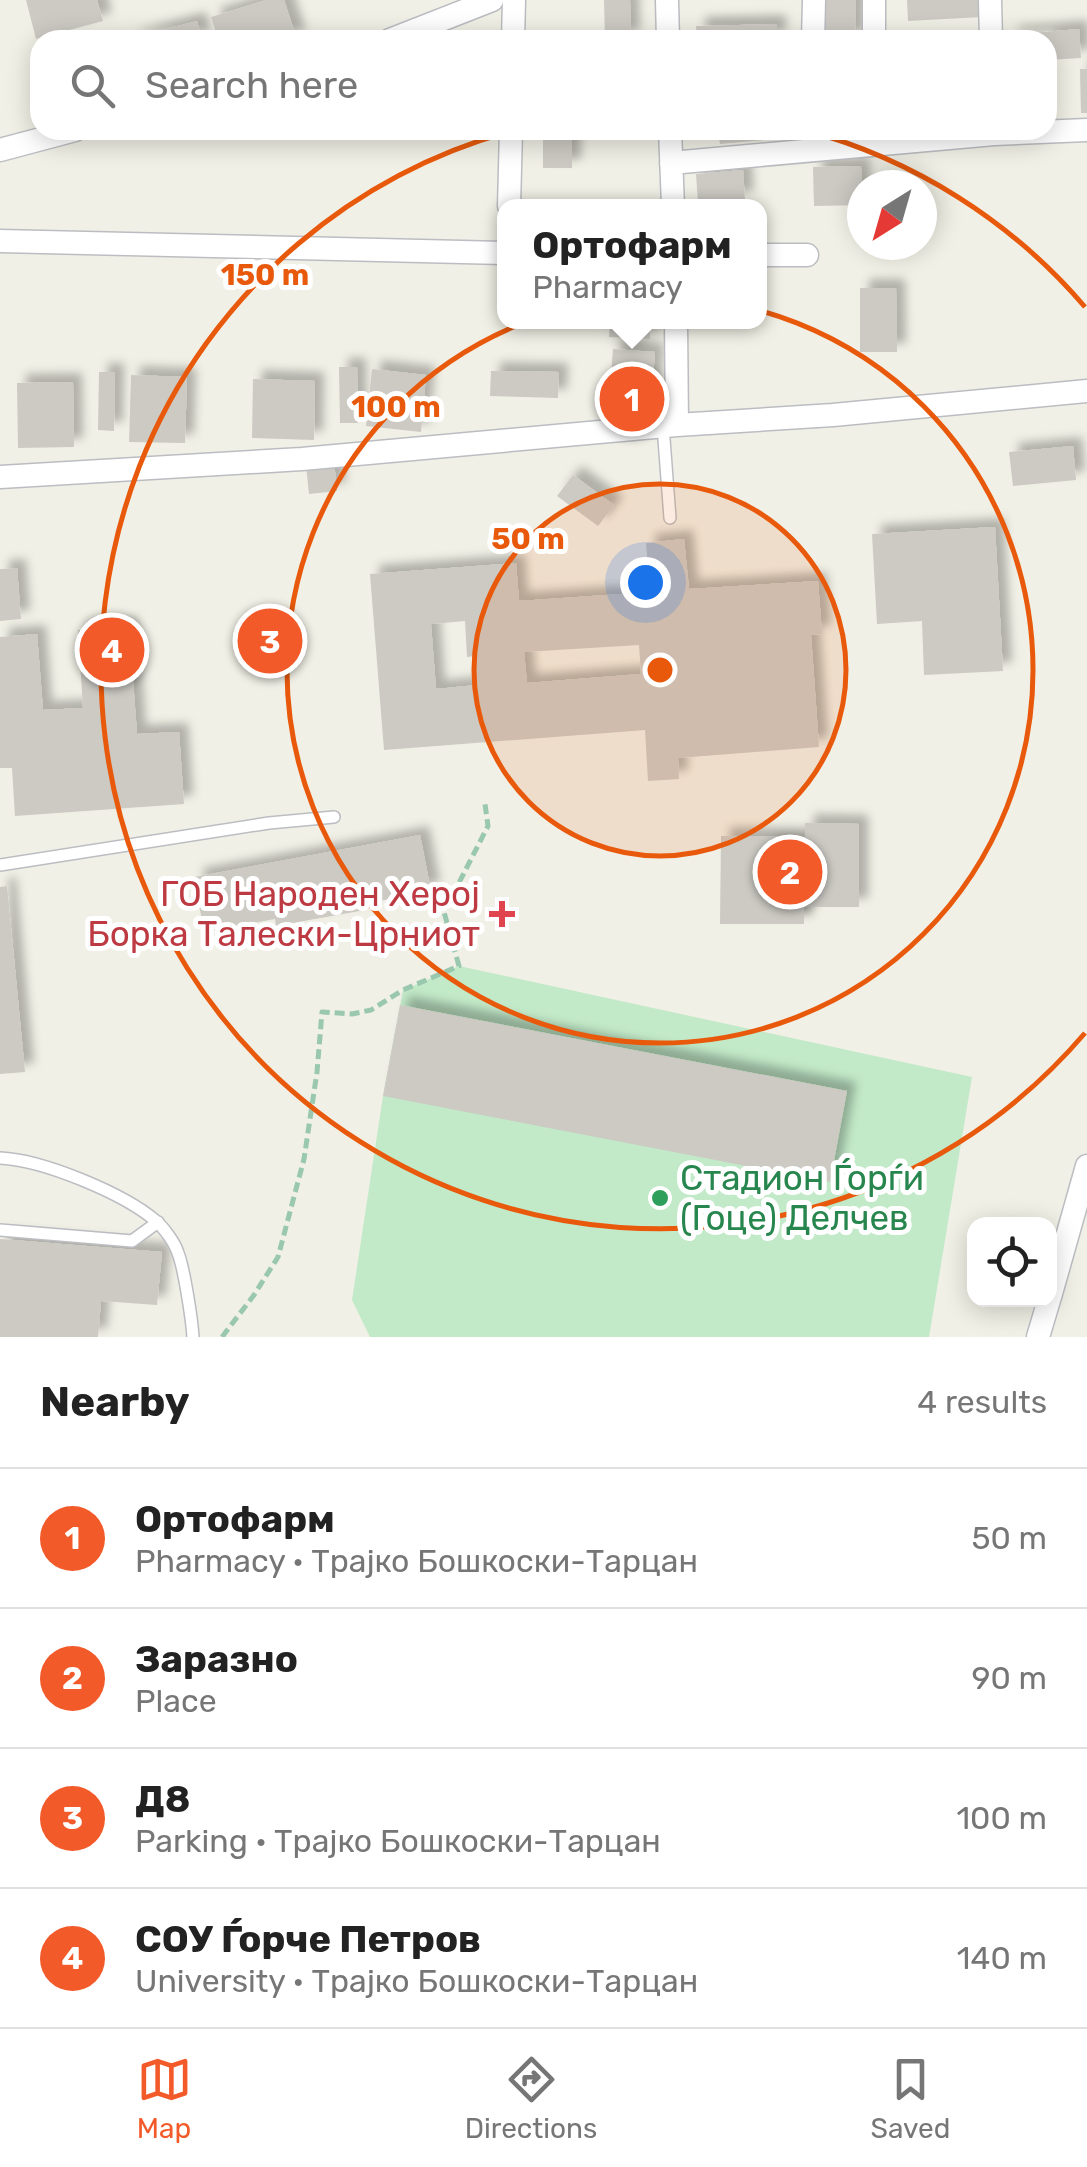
<!DOCTYPE html>
<meta charset="utf-8">
<style>
body{margin:0;font-family:Rubik,sans-serif;background:#f6f6f6;color:#222}
.controls{position:absolute;right:30px;bottom:30px;display:grid;overflow:hidden;border-radius:20px;box-shadow:0 5px 25px #0003}
.controls button{width:90px;height:90px;display:grid;place-items:center;padding:0;border:0;border-bottom:2px solid #e0e0e0;background:#fff;color:#222;font:50px sans-serif}
.compass{position:absolute;left:847px;top:170px;width:90px;height:90px;border-radius:50%;background:#fff;box-shadow:0 5px 25px #0003;rotate:217deg}
.you{position:absolute;left:645px;top:582px;width:35px;height:35px;margin:-25px;border:8px solid #fff;border-radius:50%;background:#1a73e8;box-shadow:0 0 0 15px #1a73e833}
.badge{display:grid;place-items:center;width:65px;height:65px;border-radius:50%;background:#f35a2a;color:#fff;font-size:32px;font-weight:700}
.pin{position:absolute;translate:-50% -50%;border:5px solid #fff;box-shadow:0 2px 10px #0006}
.popup{position:absolute;left:497px;top:199px;width:270px;height:130px;box-sizing:border-box;display:grid;place-content:center;border-radius:20px;background:#fff;filter:drop-shadow(0 2px 8px #0005);font-size:32px;white-space:nowrap;color:#767676}
.popup b{font-size:38px;color:#222}
.popup::after{content:'';position:absolute;left:50%;top:100%;margin-left:-20px;border:20px solid transparent;border-top-color:#fff}
.list{margin:0;padding:0;list-style:none}
h2{display:flex;justify-content:space-between;align-items:center;height:130px;margin:0;padding:0 40px;font-size:42px}
h2 small{font-size:32px;font-weight:400;color:#767676}
.list li{display:grid;grid-template-columns:65px 1fr auto;gap:30px;align-items:center;box-sizing:border-box;height:140px;padding:0 40px;border-top:2px solid #e0e0e0}
.list b{display:block;font-size:38px;white-space:nowrap}
.list p{margin:0;font-size:32px;white-space:nowrap;color:#767676}
.list em{font-size:32px;font-style:normal;color:#767676}
.icon{flex:none;width:55px;height:55px;fill:none;stroke:currentColor;stroke-width:2;stroke-linecap:round;stroke-linejoin:round}
.map{position:relative;flex:none;width:1087px;height:1337px;overflow:hidden}
.search{position:absolute;background:#fff;box-shadow:0 5px 25px #0003;left:30px;right:30px;top:30px;height:110px;display:flex;align-items:center;gap:25px;box-sizing:border-box;padding:0 35px;border-radius:30px;color:#767676;font-size:38px}
.sheet{height:690px;background:#fff}
nav{display:flex;justify-content:space-around;align-items:center;box-sizing:border-box;height:140px;border-top:2px solid #e0e0e0;background:#fff;font-size:28px;color:#767676}
nav a{display:grid;justify-items:center;gap:5px}
nav .on{color:#f35a2a}
.map>svg:first-child{display:block}
.green{fill:#c2e9c8}
.building{fill:#cccac3;fill-rule:evenodd;filter:url(#shadow)}
.lines{fill:none;stroke-linecap:round;stroke-linejoin:round}
.service-casing{stroke:#bbbdc2;stroke-width:14}
.minor-casing{stroke:#bbbdc2;stroke-width:25}
.path{stroke:#99c8ae;stroke-width:5;stroke-dasharray:10 5;stroke-linecap:butt}
.service{stroke:#fff;stroke-width:11}
.minor{stroke:#fff;stroke-width:22}
.ring{fill:none;stroke:#e8590c;stroke-width:5}
.health-dot{fill:#e0444e;stroke:#fff;stroke-width:4}
.leisure-dot{fill:#2e9e5b;stroke:#fff;stroke-width:4}
.labels{text-anchor:middle;dominant-baseline:central;stroke-width:10;stroke-linejoin:round;paint-order:stroke}
.health-label{font-size:35px;fill:#be3a42;stroke:#fff;text-anchor:end}
.leisure-label{font-size:35px;fill:#27864d;stroke:#fff;text-anchor:start}
.centre{fill:#e8590c;stroke:#fff;stroke-width:5}
.ring-label{font-size:30px;text-anchor:middle;font-weight:bold;fill:#e8590c;stroke:#fff;stroke-width:10;stroke-linejoin:round;paint-order:stroke}
</style>
<div class="map">
<svg width="1087" height="1337" viewBox="0 0 1087 1337">
<defs>
<filter id="shadow"><feDropShadow dx="9" dy="-9" stdDeviation="5" flood-color="#0004"/></filter>
</defs>
<rect width="100%" height="100%" fill="#f1f0e6"/>
<!-- green -->
<path class="green" d="M459,966L972,1077L929,1337H370L352,1300L383,1096L403,990Z"/>
<!-- building -->
<path class="building" d="M26,0H97L103,21L36,39Z
M266,0H284L297,40H218L211,17Z
M604,0H630L631,39L605,40Z
M825,0H856L855,40H824Z
M907,0H982V17L908,21Z
M197,21L202,40H129V39Z
M777,24V40H697L696,26Z
M1079,29L1081,58L1047,60V40H1010L1009,35Z
M1080,69H1087V113H1081Z
M543,130H572V168H543Z
M718,130H775L776,139L720,144Z
M861,166L862,205L814,206L813,167Z
M743,170L745,200L698,203L696,174Z
M860,288H896L897,352H860Z
M610,322H650V339L609,337Z
M613,349L655,352L650,415L608,412Z
M339,367H357L358,423H340Z
M372,369L426,375L421,432L366,426Z
M491,371L559,372L558,398L490,396Z
M99,372H115L114,431L98,430Z
M131,375L187,377L185,443L129,442Z
M253,379L315,381L314,440L252,438Z
M73,382L74,447L18,448L17,383Z
M1073,446L1076,480L1013,486L1009,452Z
M334,462L337,491L309,494L306,465Z
M573,475L614,505L598,526L557,496Z
M995,527L1003,671L924,675L922,621L877,624L872,534Z
M684,539L689,589L818,581L822,634L811,635L819,747L678,758L679,779L648,781L645,730L384,750L370,574L516,563L519,601L650,592L646,543ZM465,621L467,657L474,656L477,685L436,689L431,624ZM639,645L641,674L527,683L524,652Z
M17,568L21,619L0,621V569Z
M129,626L137,734L179,732L184,804L15,816L12,768H0V637L37,634L43,710L83,708L78,630Z
M805,823L859,824V907H804V924H720L721,836L805,837Z
M420,835L431,891L364,904L365,910L276,926L275,919L204,932L194,877Z
M7,886L25,1072L0,1074V887Z
M400,1005L847,1091L830,1182L383,1096Z
M0,1239L162,1252L157,1305L101,1301L98,1337H0Z"/>
<g class="lines">
<!-- service casing -->
<g class="service-casing">
<path id="service" d="M663,426L670,518
M0,865L269,823L334,817
M0,1158C43,1160 123,1193 156,1221C164,1228 175,1243 178,1253C184,1268 192,1320 193,1337
M0,1230L132,1241L158,1222"/>
</g>
<!-- minor casing -->
<g class="minor-casing">
<path id="minor" d="M667,0L668,40
M990,0L991,40
M390,40L492,0
M513,40L514,0
M813,40L814,0
M874,40V0
M670,130L673,206
M0,150L75,130
M671,163L994,134L1087,130
M509,206L511,130
M0,241L504,253
M760,255H807
M676,322L677,425
M0,477L302,459L677,425L833,415L1087,391
M1050,1297L1087,1166
M1038,1337L1049,1300"/>
</g>
<!-- path -->
<path class="path" d="M222,1337L254,1295L278,1257L304,1159L317,1072L322,1012L352,1014L371,1010L403,990L459,966L444,912L488,826L485,804"/>
<!-- service -->
<use href="#service" class="service"/>
<!-- minor -->
<use href="#minor" class="minor"/>
</g>
<!-- distance rings -->
<circle cx="660" cy="670" r="186" fill="#e8590c" fill-opacity=".12"/>
<g class="ring">
<circle cx="660" cy="670" r="186"/>
<circle cx="660" cy="670" r="373"/>
<path d="M1085 1033A559 559 0 1 1 515 130M805 130A559 559 0 0 1 1085 307"/>
</g>
<!-- markers -->
<path class="health-dot" d="M497 899h10v10h10v10h-10v10h-10v-10h-10v-10h10z"/>
<circle class="leisure-dot" cx="660" cy="1198" r="10"/>
<g class="labels">
<!-- health labels -->
<g class="health-label">
<text x="480" y="894">ГОБ Народен Херој<tspan x="480" dy="40">Борка Талески-Црниот</tspan></text>
</g>
<!-- leisure labels -->
<g class="leisure-label">
<text x="680" y="1178">Стадион Ѓорѓи<tspan x="680" dy="40">(Гоце) Делчев</tspan></text>
</g>
</g>
<circle cx="660" cy="670" r="15" class="centre"/>
<g class="ring-label">
<text x="265" y="285">150 m</text>
<text x="396" y="417">100 m</text>
<text x="528" y="549">50 m</text>
</g>
</svg>
<div class="controls">
<button><svg class="icon" aria-label="locate" viewBox="0 0 24 24"><circle cx="12" cy="12" r="6"/><path d="M12 2v4M12 18v4M2 12h4M18 12h4"/></svg></button>
</div>
<svg class="compass" viewBox="-18 -18 36 36"><path d="M0-13l5 13h-10z" fill="#e53935"/><path d="M0 13l5-13h-10z" fill="#767676"/></svg>
<div class="you"></div>
<div class="pin badge" style="left:632px;top:399px">1</div>
<div class="popup"><b>Ортофарм</b>Pharmacy</div>
<div class="pin badge" style="left:790px;top:872px">2</div>
<div class="pin badge" style="left:270px;top:641px">3</div>
<div class="pin badge" style="left:112px;top:650px">4</div>
<div class="search"><svg class="icon" aria-label="search" viewBox="0 0 24 24"><circle cx="10" cy="10" r="6"/><path d="M15 15l6 6"/></svg>Search here</div>
</div>
<section class="sheet">
<h2>Nearby<small>4 results</small></h2>
<ul class="list">
<li><span class="badge">1</span><div><b>Ортофарм</b><p>Pharmacy · Трајко Бошкоски-Тарцан</p></div><em>50 m</em></li>
<li><span class="badge">2</span><div><b>Заразно</b><p>Place</p></div><em>90 m</em></li>
<li><span class="badge">3</span><div><b>Д8</b><p>Parking · Трајко Бошкоски-Тарцан</p></div><em>100 m</em></li>
<li><span class="badge">4</span><div><b>СОУ Ѓорче Петров</b><p>University · Трајко Бошкоски-Тарцан</p></div><em>140 m</em></li>
</ul>
</section>
<nav>
<a class="on"><svg class="icon" aria-label="map" viewBox="0 0 24 24"><path d="M3 6l6-2 6 2 6-2v14l-6 2-6-2-6 2zM9 4v14M15 6v14"/></svg>Map</a>
<a><svg class="icon" aria-label="directions" viewBox="0 0 24 24"><path d="M12 3l9 9-9 9-9-9zM9 14v-3h6M13 9l2 2-2 2"/></svg>Directions</a>
<a><svg class="icon" aria-label="saved" viewBox="0 0 24 24"><path d="M7 4h10v16l-5-4-5 4z"/></svg>Saved</a>
</nav>
